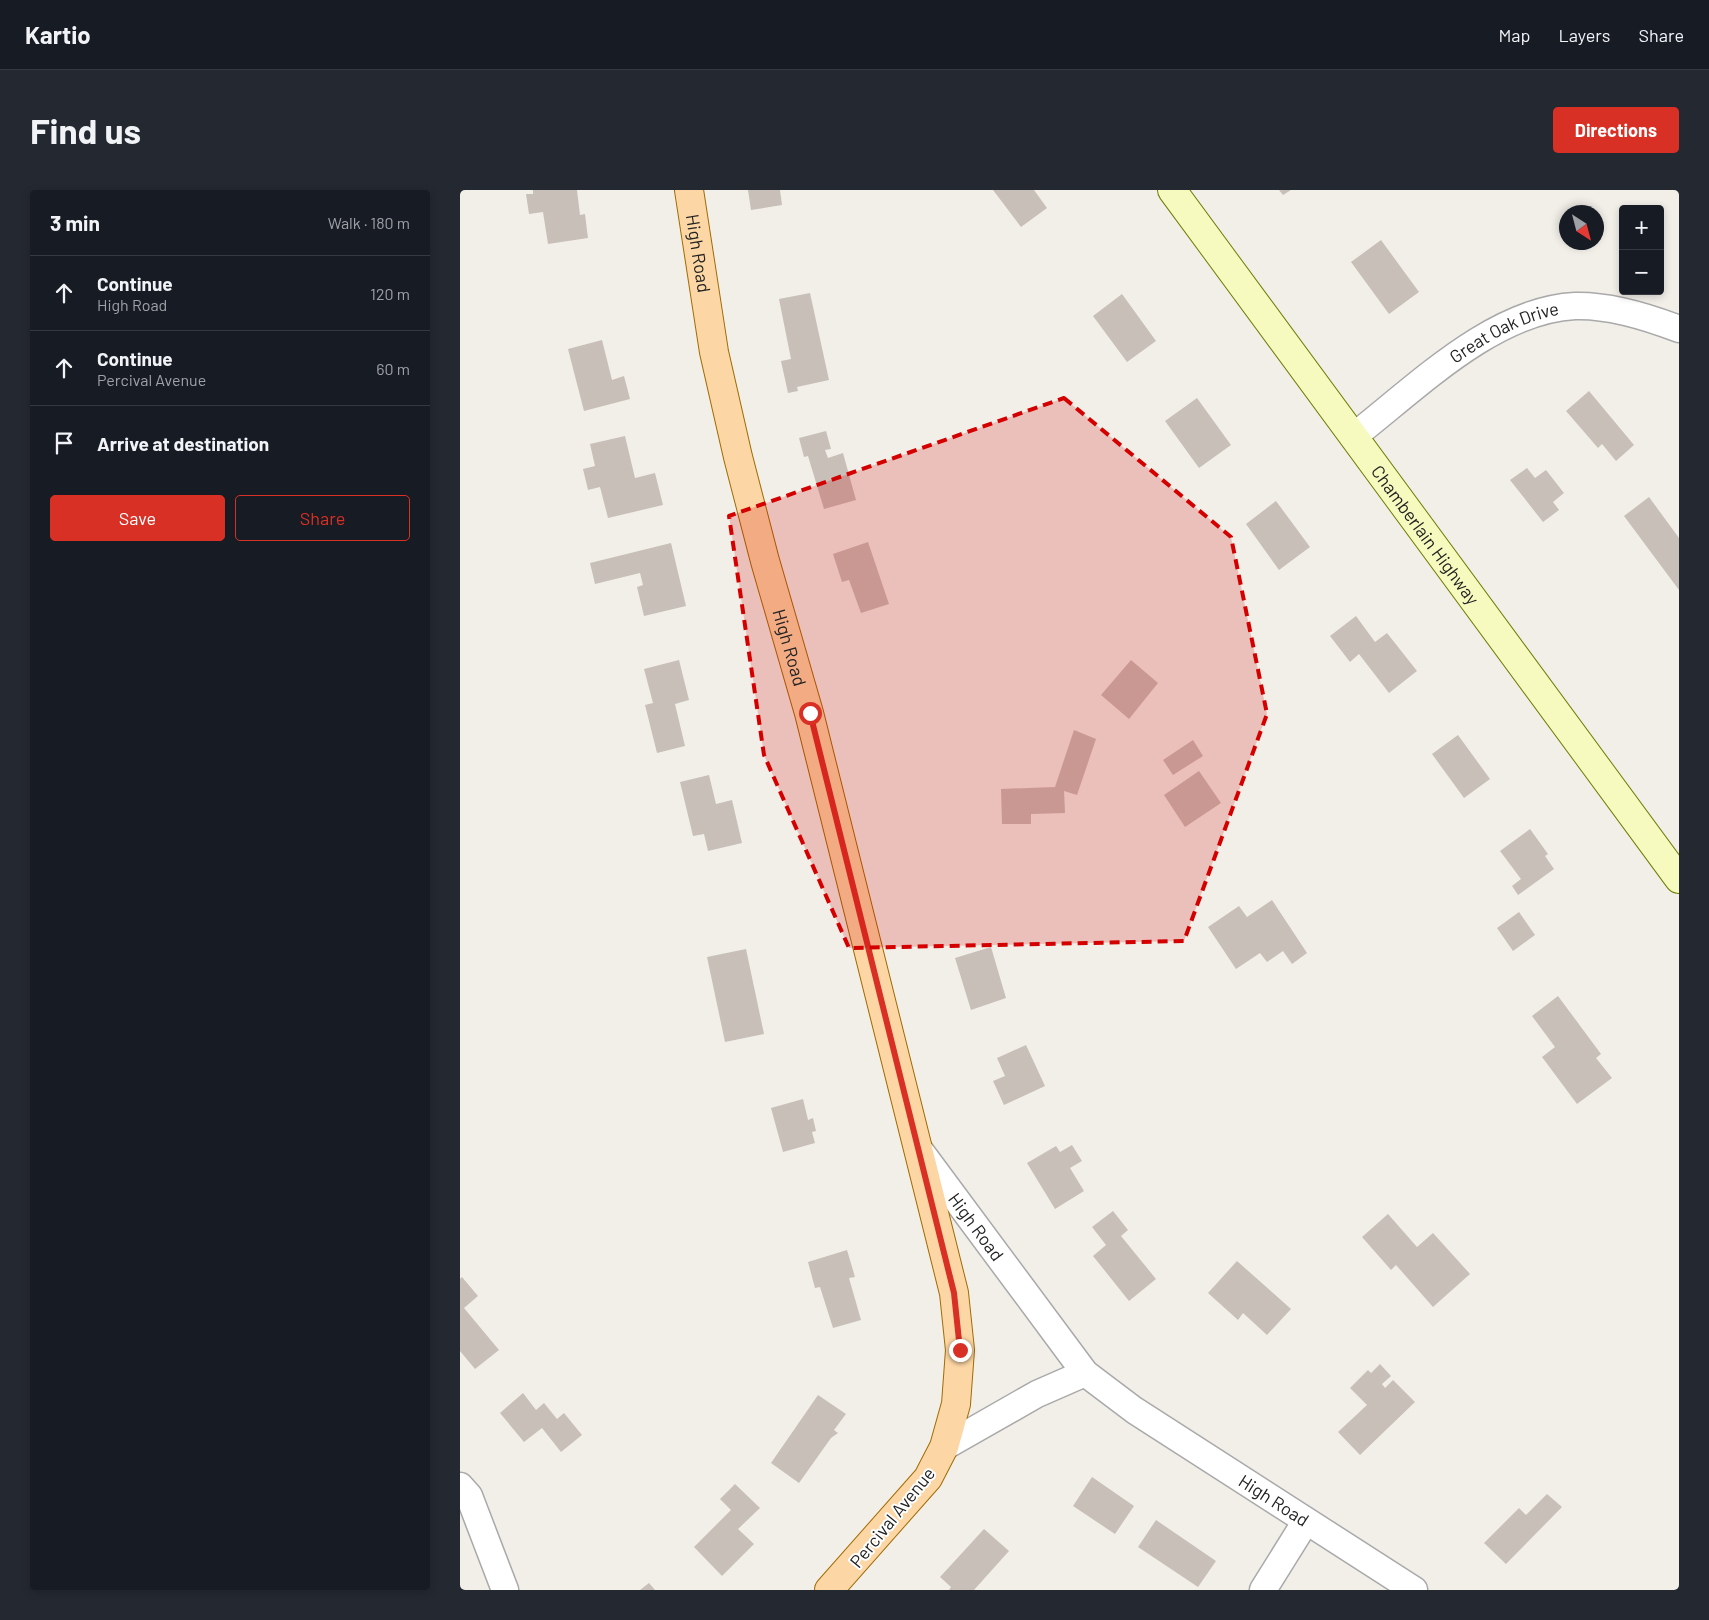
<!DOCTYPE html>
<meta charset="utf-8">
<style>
body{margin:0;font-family:Barlow,sans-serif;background:#242831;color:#f1f3f6}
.controls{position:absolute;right:15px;top:15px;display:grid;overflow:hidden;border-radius:5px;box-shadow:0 2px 8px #0003}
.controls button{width:45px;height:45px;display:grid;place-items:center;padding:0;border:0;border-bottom:1px solid #363941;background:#171b24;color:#f1f3f6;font:25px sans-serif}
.compass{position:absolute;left:1099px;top:15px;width:45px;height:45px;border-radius:50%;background:#171b24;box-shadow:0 2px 8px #0003;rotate:144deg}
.stop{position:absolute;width:15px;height:15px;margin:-11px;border:4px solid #d93025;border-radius:50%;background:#fff}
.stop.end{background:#d93025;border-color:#fff;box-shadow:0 1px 5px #0008}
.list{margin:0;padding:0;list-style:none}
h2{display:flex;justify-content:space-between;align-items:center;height:65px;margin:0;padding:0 20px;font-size:21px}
h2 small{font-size:16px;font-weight:400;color:#9ea1a6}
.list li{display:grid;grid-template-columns:32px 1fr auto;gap:15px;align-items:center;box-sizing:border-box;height:75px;padding:0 20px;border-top:1px solid #363941}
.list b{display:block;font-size:19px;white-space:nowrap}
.list p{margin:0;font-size:16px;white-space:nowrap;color:#9ea1a6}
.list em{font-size:16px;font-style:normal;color:#9ea1a6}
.actions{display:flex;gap:10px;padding:15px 20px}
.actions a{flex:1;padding:11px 0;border:1px solid #d93025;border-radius:5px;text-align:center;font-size:18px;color:#d93025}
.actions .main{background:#d93025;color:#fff}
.icon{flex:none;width:28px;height:28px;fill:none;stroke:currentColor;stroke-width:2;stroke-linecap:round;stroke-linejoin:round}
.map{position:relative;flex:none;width:1219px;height:1400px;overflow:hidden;border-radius:5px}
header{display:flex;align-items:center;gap:30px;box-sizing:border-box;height:70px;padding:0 25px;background:#171b24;border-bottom:1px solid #363941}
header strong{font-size:24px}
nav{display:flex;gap:28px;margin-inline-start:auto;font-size:18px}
.intro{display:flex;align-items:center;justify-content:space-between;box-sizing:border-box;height:120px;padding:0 30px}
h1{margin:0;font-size:35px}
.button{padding:12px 22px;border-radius:5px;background:#d93025;color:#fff;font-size:18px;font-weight:700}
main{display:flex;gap:30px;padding:0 30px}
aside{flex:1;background:#171b24;border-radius:5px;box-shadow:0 2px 8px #0003}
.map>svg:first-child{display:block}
.building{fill:#c7bfb8}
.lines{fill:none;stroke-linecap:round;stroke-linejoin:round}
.minor-casing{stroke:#a9a9a9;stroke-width:29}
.secondary-casing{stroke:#707d05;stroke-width:30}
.primary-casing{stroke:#a06b00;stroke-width:30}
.minor{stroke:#fff;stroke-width:26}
.secondary{stroke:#f7fabf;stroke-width:28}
.primary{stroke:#fcd6a4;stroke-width:28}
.route{stroke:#d93025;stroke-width:6}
.marked{fill:#d40000;fill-opacity:0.2;stroke:#d40000;stroke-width:4;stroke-dasharray:10 6;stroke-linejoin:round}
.labels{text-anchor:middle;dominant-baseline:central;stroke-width:4;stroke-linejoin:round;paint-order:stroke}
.street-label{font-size:18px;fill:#222;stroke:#fff}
</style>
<header>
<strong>Kartio</strong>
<nav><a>Map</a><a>Layers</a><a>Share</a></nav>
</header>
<div class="intro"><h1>Find us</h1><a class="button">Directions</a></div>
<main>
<aside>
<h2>3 min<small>Walk · 180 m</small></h2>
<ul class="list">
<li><svg class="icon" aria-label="ahead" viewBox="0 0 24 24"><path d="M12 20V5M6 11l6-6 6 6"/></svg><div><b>Continue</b><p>High Road</p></div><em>120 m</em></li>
<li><svg class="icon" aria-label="ahead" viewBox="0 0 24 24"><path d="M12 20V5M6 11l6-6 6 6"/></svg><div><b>Continue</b><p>Percival Avenue</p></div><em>60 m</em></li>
<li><svg class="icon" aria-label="arrive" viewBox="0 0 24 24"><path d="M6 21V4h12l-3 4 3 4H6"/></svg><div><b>Arrive at destination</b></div></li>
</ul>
<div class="actions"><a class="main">Save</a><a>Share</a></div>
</aside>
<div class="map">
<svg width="1219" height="1400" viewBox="0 0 1219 1400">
<rect width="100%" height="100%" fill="#f2efe9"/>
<!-- building -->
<path class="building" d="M73,0H117L120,25L125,24L128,48L88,54L83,22L69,24L66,4H73Z
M288,0H320L322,15L291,20Z
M533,0H574L587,18L561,37Z
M819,0H831L823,5Z
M921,50L959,102L929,124L891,72Z
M350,103L369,190L337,197L338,201L328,203L321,171L331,169L319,109Z
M662,104L696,151L667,172L633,126Z
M142,150L152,190L164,186L170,209L124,221L108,159Z
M1129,201L1174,255L1156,271L1142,254L1138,258L1106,221Z
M737,208L771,255L739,278L705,231Z
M366,241L371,259L365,260L368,268L383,263L396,310L364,319L348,266L344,267L339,248Z
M165,246L175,288L195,283L203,315L148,328L140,297L128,300L123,279L135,276L130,254Z
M1067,278L1075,288L1086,280L1104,303L1093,312L1099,320L1083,332L1050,290Z
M1189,307L1219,348V400L1164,326Z
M816,311L850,357L819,380L786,334Z
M408,352L429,414L401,423L389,390L382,392L373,364Z
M211,353L226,416L184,426L177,397L183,395L180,383L135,394L130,373Z
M896,426L915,452L927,443L957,481L929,503L899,464L890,472L870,446Z
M219,470L229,510L215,514L225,556L197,563L185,515L193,513L184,479Z
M671,470L698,493L669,529L641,505Z
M614,540L636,549L617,605L604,601L605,623L571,624V634H542L541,599L595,597Z
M998,545L1030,589L1004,608L972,564Z
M733,550L743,566L713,585L703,570Z
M739,581L761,613L725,637L704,605Z
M249,585L256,614L272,610L282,653L248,661L244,644L233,646L220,592Z
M1070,639L1088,664L1085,666L1094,679L1058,705L1052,696L1061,689L1040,661Z
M812,710L847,763L832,774L823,761L807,772L800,763L776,779L748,737L779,716L787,727Z
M1059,722L1075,745L1053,761L1037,738Z
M531,757L546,808L511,820L495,768Z
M286,759L304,844L265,852L247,767Z
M1098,806L1141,864L1136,868L1152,888L1117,914L1082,867L1095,857L1072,826Z
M566,855L585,896L544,915L533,891L545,886L537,868Z
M343,909L348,930L353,928L356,941L352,942L355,953L323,962L311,918Z
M612,955L622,971L610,978L624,1001L595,1019L567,973L596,956L600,962Z
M653,1021L668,1040L661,1046L696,1089L669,1111L633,1066L646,1055L632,1037Z
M928,1024L957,1057L973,1043L1010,1084L973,1117L936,1075L931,1080L902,1047Z
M387,1060L395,1087L389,1088L401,1130L373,1138L360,1097L355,1098L348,1072Z
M777,1071L831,1119L807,1145L783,1123L778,1130L748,1103Z
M2,1087L18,1106L4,1118L39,1160L15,1179L0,1161V1089Z
M920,1174L931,1186L922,1194L925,1198L933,1190L955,1212L900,1265L878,1242L907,1215L890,1198L908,1180L911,1183Z
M63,1203L76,1220L84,1213L97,1229L104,1223L122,1245L101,1262L82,1238L64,1252L40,1223Z
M358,1205L386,1224L374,1240L378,1243L371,1248L339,1293L311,1273Z
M632,1287L674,1316L655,1344L613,1316Z
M275,1294L300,1318L278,1339L294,1354L262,1386L234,1357L271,1320L260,1309Z
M1087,1304L1102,1317L1046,1374L1024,1353L1059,1318L1066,1325Z
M696,1330L756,1371L738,1397L678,1357Z
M524,1339L549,1361L514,1400H489L491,1397L480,1387Z
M189,1393L195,1400H180Z"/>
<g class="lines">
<!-- minor casing -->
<g class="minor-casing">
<g id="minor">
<path id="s1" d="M894,246C956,198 1033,120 1115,116C1149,115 1188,127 1219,139"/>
<path id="s2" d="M458,958L625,1183L674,1220L954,1400"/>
<path d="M484,1257L577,1204L625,1183"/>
<path d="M0,1296L9,1306L45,1400"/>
<path d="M803,1400L846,1331"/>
</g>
</g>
<!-- secondary casing -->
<g class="secondary-casing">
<g id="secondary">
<path id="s3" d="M712,0L1219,689"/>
</g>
</g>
<!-- primary casing -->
<g class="primary-casing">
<g id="primary">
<path id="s4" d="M229,0L254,162L278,267L305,371L349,523L494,1103L500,1160L496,1214L484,1257L468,1288L369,1400"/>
</g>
</g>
<!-- minor -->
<use href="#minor" class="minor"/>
<!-- secondary -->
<use href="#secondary" class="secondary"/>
<!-- primary -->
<use href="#primary" class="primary"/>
</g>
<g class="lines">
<!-- route -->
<path class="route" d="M350,523L494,1103L500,1160"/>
</g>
<!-- marked area -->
<path class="marked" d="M604,208L771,347L807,524L724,751L389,758L304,565L269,326Z"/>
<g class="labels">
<!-- street labels -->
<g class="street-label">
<text stroke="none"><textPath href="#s4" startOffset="64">High Road</textPath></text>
<text stroke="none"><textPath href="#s1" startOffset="184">Great Oak Drive</textPath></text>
<text stroke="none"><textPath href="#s3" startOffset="428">Chamberlain Highway</textPath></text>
<text stroke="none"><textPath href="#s4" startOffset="469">High Road</textPath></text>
<text stroke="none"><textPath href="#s2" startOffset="98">High Road</textPath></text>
<text stroke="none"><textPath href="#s2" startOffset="508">High Road</textPath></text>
<text transform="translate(432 1327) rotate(-51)">Percival Avenue</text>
</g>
</g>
</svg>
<div class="controls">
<button>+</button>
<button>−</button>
</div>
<svg class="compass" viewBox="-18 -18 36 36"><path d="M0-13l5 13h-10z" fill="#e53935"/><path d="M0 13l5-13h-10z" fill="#9ea1a6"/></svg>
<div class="stop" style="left:350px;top:523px"></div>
<div class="stop end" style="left:500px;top:1160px"></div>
</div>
</main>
